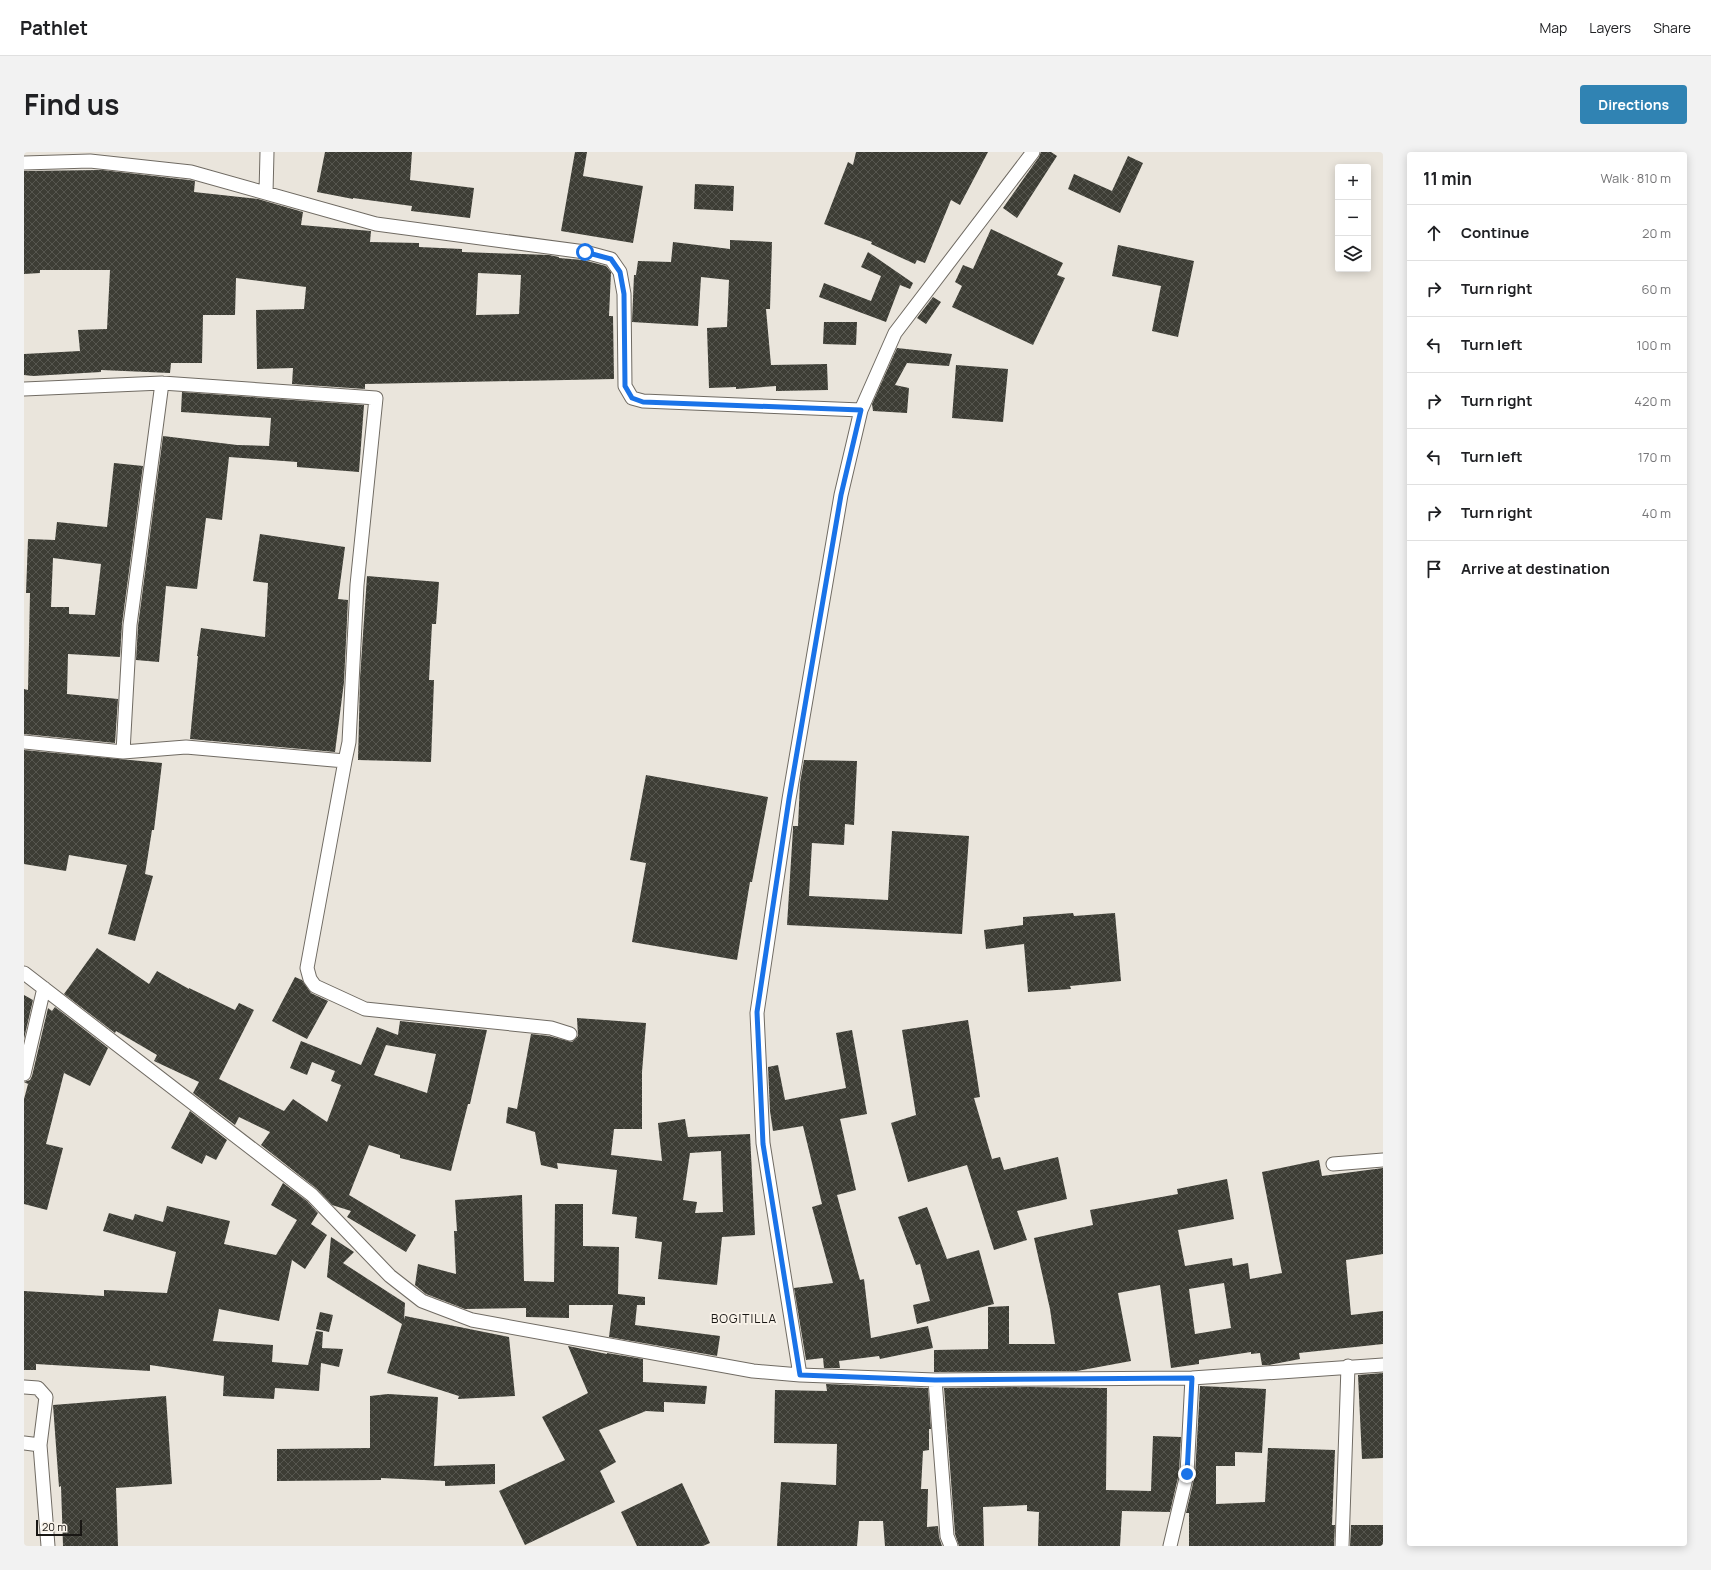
<!DOCTYPE html>
<meta charset="utf-8">
<style>
body{margin:0;font-family:Manrope,sans-serif;background:#f2f2f2;color:#202124}
.controls{position:absolute;right:12px;top:12px;display:grid;overflow:hidden;border-radius:4px;box-shadow:0 2px 10px #0003}
.controls button{width:36px;height:36px;display:grid;place-items:center;padding:0;border:0;border-bottom:1px solid #e0e0e0;background:#fff;color:#202124;font:20px sans-serif}
.scale{position:absolute;left:12px;bottom:10px;width:46px;box-sizing:border-box;padding-left:4px;border:2px solid #191714;border-top:0;font-size:11px;line-height:14px;white-space:nowrap;color:#191714;-webkit-text-stroke:3px #f8f2e9;paint-order:stroke}
.stop{position:absolute;width:12px;height:12px;margin:-9px;border:3px solid #1a73e8;border-radius:50%;background:#fff}
.stop.end{background:#1a73e8;border-color:#fff;box-shadow:0 1px 4px #0008}
.list{margin:0;padding:0;list-style:none}
h2{display:flex;justify-content:space-between;align-items:center;height:52px;margin:0;padding:0 16px;font-size:17px}
h2 small{font-size:13px;font-weight:400;color:#757577}
.list li{display:grid;grid-template-columns:26px 1fr auto;gap:12px;align-items:center;box-sizing:border-box;height:56px;padding:0 16px;border-top:1px solid #e0e0e0}
.list b{display:block;font-size:15px;white-space:nowrap}
.list em{font-size:13px;font-style:normal;color:#757577}
.icon{flex:none;width:22px;height:22px;fill:none;stroke:currentColor;stroke-width:2;stroke-linecap:round;stroke-linejoin:round}
.map{position:relative;flex:none;width:1359px;height:1394px;overflow:hidden;border-radius:4px}
header{display:flex;align-items:center;gap:24px;box-sizing:border-box;height:56px;padding:0 20px;background:#fff;border-bottom:1px solid #e0e0e0}
header strong{font-size:19px}
nav{display:flex;gap:22px;margin-inline-start:auto;font-size:14px}
.intro{display:flex;align-items:center;justify-content:space-between;box-sizing:border-box;height:96px;padding:0 24px}
h1{margin:0;font-size:28px}
.button{padding:10px 18px;border-radius:4px;background:#3083b3;color:#fff;font-size:14px;font-weight:700}
main{display:flex;gap:24px;padding:0 24px}
aside{flex:1;background:#fff;border-radius:4px;box-shadow:0 2px 10px #0003}
.map>svg:first-child{display:block}
.building{fill:url(#building-cross-hatch);fill-rule:evenodd}
.lines{fill:none;stroke-linecap:round;stroke-linejoin:round}
.minor-casing{stroke:#706b63;stroke-width:15}
.minor{stroke:#fff;stroke-width:13}
.route{stroke:#1a73e8;stroke-width:5}
.labels{text-anchor:middle;dominant-baseline:central;stroke-width:4;stroke-linejoin:round;paint-order:stroke}
.quarter-label{font-size:12px;letter-spacing:1px;fill:#191714;stroke:#f8f2e9}
</style>
<header>
<strong>Pathlet</strong>
<nav><a>Map</a><a>Layers</a><a>Share</a></nav>
</header>
<div class="intro"><h1>Find us</h1><a class="button">Directions</a></div>
<main>
<div class="map">
<svg width="1359" height="1394" viewBox="0 0 1359 1394">
<defs>
<pattern id="building-cross-hatch" width="8" height="8" patternUnits="userSpaceOnUse"><rect width="8" height="8" fill="#3d3d35"/><path d="M0 0l8 8M0 8l8-8" fill="none" stroke="#56564f"/></pattern>
</defs>
<rect width="100%" height="100%" fill="#eae5dc"/>
<!-- building -->
<path class="building" d="M301,0H388L386,28L450,36L446,66L387,59L388,54L329,46V47L293,40Z
M551,0H563L559,24L619,34L609,91L537,79Z
M832,0H964L936,53L927,48L901,111L893,108L891,112L847,92L848,90L800,72L824,10L829,13Z
M1017,0H1027L1033,4L993,66L979,56L1015,5Z
M1104,4L1119,11L1096,61L1044,37L1050,22L1088,39Z
M78,18L165,28L171,29L170,40L234,47L279,60L277,73L347,79L346,90L395,91V95L438,97V100L525,103L535,105V106L559,108L582,114L587,120L585,164H589L590,227L341,232V237L268,232L269,216L233,217L232,158L280,157L282,135L212,126L211,163H179L178,211H147L146,221L77,218V220L9,224L0,223V202L56,199L54,178L83,177L86,118H16V121L0,122V19ZM454,121L497,123L495,162L452,163Z
M671,32L710,34L709,59L670,57Z
M967,77L1039,111L1033,123L1041,126L1009,193L928,155L938,134L931,130L939,113L949,117Z
M706,88L748,90L746,157H742L747,213L803,212L804,238L752,239V234L712,237V235L685,236L683,176L703,175L705,128L677,125L674,174L608,170L610,123H612L614,109L647,110L649,90L706,97Z
M1094,93L1170,109L1154,185L1128,179L1137,134L1088,124Z
M844,100L889,131L886,137L876,133L862,170L795,145L800,131L847,149L857,124L837,115Z
M909,145L917,150L902,172L893,166Z
M800,170H833L832,193L799,192Z
M873,196L928,202L925,214L883,211L871,233L885,236L883,261L849,259L848,252Z
M932,213L984,217L979,270L928,266Z
M158,240L340,253L335,320L273,315V310L205,305L198,368L182,366L173,437L142,434L135,510L112,508L114,474L139,284L213,293L245,294L247,266L157,260Z
M90,311L119,314L98,472L96,505L44,502L43,542L94,547L91,591L0,582V537L4,538L6,441H2L4,387L31,388L33,370L83,375ZM29,406L77,412L71,463L45,462V455H27Z
M236,382L321,395L314,447L324,448L320,530L311,600L166,587L174,504H173L177,476L241,485L244,431L229,429Z
M343,424L415,430L412,472H408L405,528H410L407,610L334,608L336,526Z
M0,598L138,611L130,678H128L121,722L129,724L111,789L84,782L103,713L45,703L42,719L0,712Z
M780,608L833,609L830,673L821,672L820,693L788,691L785,744L864,748L868,679L945,684L938,782L763,773L769,677V674H774L776,631Z
M622,623L744,645L728,730H726L713,808L608,790L622,711L606,708Z
M1049,761L1050,764L1091,761L1097,829L1046,834L1047,837L1004,840L1000,792L962,797L960,778L999,773V765Z
M73,796L125,832L133,819L165,837V836L211,858L215,851L230,858L195,927L260,959L269,947L303,970L317,933L307,929L311,919L288,910L283,923L266,916L277,889L337,913L353,875L374,883L376,869L463,878L446,952H444L427,1019L376,1006V1003L345,993L325,1043L392,1083L382,1100L323,1065L327,1059L308,1053L293,1037L237,993L246,980L215,965L211,973L169,941L175,930L130,909L133,903L92,879L91,881L40,842ZM362,893L412,902L403,941L350,923Z
M271,825L278,828L287,841L304,849L283,887L248,869Z
M0,843L9,848L0,887Z
M31,855L84,896L66,934L40,921L22,992L39,996L23,1058L0,1052V947L4,932L0,930L6,928L8,924L24,856L28,859Z
M553,866L622,871L618,920V977H590L587,1003L638,1009L634,971L661,967L664,985L726,982L731,1083L698,1085L693,1133L634,1127L638,1090L611,1086L613,1065L588,1062L593,1018L533,1011L534,1017L517,1013L511,980L482,971L484,955L493,957L507,882L525,884L548,890L554,884ZM697,999L699,1060L671,1061L673,1050L659,1048L666,1001Z
M944,868L956,945L950,946L968,1007L976,1005L980,1018L1034,1005L1043,1047L993,1059L1003,1088L970,1098L943,1013L884,1030L867,971L892,963L878,878Z
M828,878L843,962L816,967L832,1038L813,1043L836,1128L840,1127L847,1186L904,1174L909,1196L856,1207L855,1204L815,1209L816,1216H800L799,1206L782,1208L770,1136L809,1131L788,1055L798,1052L779,974L749,979L746,959L744,915L754,913L761,948L822,936L812,881Z
M166,959L203,988L192,1008L182,1003L178,1012L147,996Z
M1295,1008L1298,1024L1359,1016V1102L1322,1108L1327,1163L1359,1159V1192L1275,1201L1276,1207L1245,1213H1238L1236,1201L1227,1202V1200L1175,1208V1212L1147,1216L1136,1133L1094,1141L1107,1209L1053,1219L910,1220V1198L964,1197V1155L985,1154V1192H1031L1026,1157L1010,1086L1069,1073L1066,1058L1154,1042L1153,1037L1203,1027L1210,1067L1154,1078L1161,1114L1208,1106L1209,1114L1224,1111L1226,1127L1258,1121L1238,1020ZM1200,1131L1207,1176L1171,1182L1165,1137Z
M259,1031L283,1049L294,1061L287,1072L303,1083L281,1117L268,1108L255,1169L195,1157L189,1189L249,1193L248,1210L284,1213L292,1179L299,1180L298,1196L319,1197L315,1215L297,1211L295,1239L251,1236L250,1247L199,1244L200,1224L126,1213V1219L12,1212V1218H0V1139L80,1144V1138L143,1141L152,1100L79,1079L85,1061L109,1068L111,1062L139,1070L143,1054L206,1069L200,1092L252,1103L273,1068L247,1053Z
M498,1043L500,1129L530,1130L531,1052H559V1094L595,1095L594,1142L621,1145V1153H613L611,1173L696,1184L693,1204L585,1185L589,1153H545V1166L502,1165V1156L441,1157L402,1142L391,1133L394,1112L432,1122L430,1079H433L431,1048Z
M903,1055L923,1107L955,1098L970,1152L893,1172L889,1153L906,1149L896,1112L892,1113L874,1065Z
M307,1085L330,1100L319,1111L381,1151L380,1168L381,1164L485,1185L491,1244L434,1247L435,1244L363,1221L378,1172L303,1125Z
M296,1160L309,1163L305,1180L292,1177Z
M544,1194L583,1202V1201L619,1207V1230L683,1234L681,1252L640,1250V1260L622,1259L575,1278L592,1310L576,1319L591,1350L501,1393L475,1339L541,1308L518,1265L564,1241Z
M1359,1221V1306L1338,1307L1334,1223Z
M802,1232L904,1236L907,1277H905V1298L899,1299L897,1337H904L903,1375L914,1374L915,1385L918,1394H861L859,1369H835L833,1394H753L757,1330L812,1333L813,1292L750,1291L751,1238L803,1239Z
M1176,1234L1242,1237L1238,1301L1211,1300V1314H1192V1352L1241,1350L1244,1296L1311,1298L1308,1373H1311L1310,1394H1165V1361H1162L1171,1323Z
M1004,1235L1083,1236L1082,1338L1127,1339L1129,1284L1157,1285L1155,1321L1146,1360L1098,1359L1096,1394H1014L1015,1360L1003,1359V1353L959,1355L960,1394H935L931,1382L920,1236Z
M364,1242L414,1245L410,1314L471,1312V1332L421,1334V1329L357,1326V1328L253,1329V1297L346,1296V1244Z
M142,1244L148,1332L92,1336L94,1394H39L37,1334L35,1335L29,1253Z
M658,1331L686,1391L679,1394H613L597,1360Z
M1327,1373H1359V1394H1326Z"/>
<g class="lines">
<!-- minor casing -->
<g class="minor-casing">
<path id="minor" d="M0,11L66,9L167,20L352,72L561,100L587,107L596,120L600,142L601,234L608,246L619,249L837,258
M242,41L243,0
M0,237L138,231L352,246L333,433L325,590L321,609L162,595L99,600L0,590
M99,600L106,473L138,231
M321,609L283,816L286,827L291,834L341,857L527,876L546,882
M0,821L288,1043L366,1124L398,1149L448,1168L729,1219L776,1223L911,1228L1168,1226L1359,1213
M0,922L20,836
M1309,1012L1359,1008
M776,1223L739,991L733,861L765,647L817,343L837,258L871,181L1009,0
M911,1228L923,1384L927,1394
M0,1235L14,1236L22,1245L16,1293L24,1394
M0,1291L16,1293
M1146,1394L1163,1322L1168,1226
M1318,1394L1324,1214"/>
</g>
<!-- minor -->
<use href="#minor" class="minor"/>
</g>
<g class="lines">
<!-- route -->
<path class="route" d="M561,100L587,107L596,120L600,142L601,234L608,246L619,250L837,258L817,343L765,647L733,860L739,992L776,1223L911,1228L1168,1226L1163,1322"/>
</g>
<g class="labels">
<!-- quarter labels -->
<g class="quarter-label">
<text x="720" y="1166">BOGITILLA</text>
</g>
</g>
</svg>
<div class="controls">
<button>+</button>
<button>−</button>
<button><svg class="icon" aria-label="layers" viewBox="0 0 24 24"><path d="M12 4l9 5-9 5-9-5zM3 14l9 5 9-5"/></svg></button>
</div>
<div class="scale">20 m</div>
<div class="stop" style="left:561px;top:100px"></div>
<div class="stop end" style="left:1163px;top:1322px"></div>
</div>
<aside>
<h2>11 min<small>Walk · 810 m</small></h2>
<ul class="list">
<li><svg class="icon" aria-label="ahead" viewBox="0 0 24 24"><path d="M12 20V5M6 11l6-6 6 6"/></svg><div><b>Continue</b></div><em>20 m</em></li>
<li><svg class="icon" aria-label="right" viewBox="0 0 24 24"><path d="M7 20v-9h11M14 6l5 5-5 5"/></svg><div><b>Turn right</b></div><em>60 m</em></li>
<li><svg class="icon" aria-label="left" viewBox="0 0 24 24"><path d="M17 20v-9H6M10 6l-5 5 5 5"/></svg><div><b>Turn left</b></div><em>100 m</em></li>
<li><svg class="icon" aria-label="right" viewBox="0 0 24 24"><path d="M7 20v-9h11M14 6l5 5-5 5"/></svg><div><b>Turn right</b></div><em>420 m</em></li>
<li><svg class="icon" aria-label="left" viewBox="0 0 24 24"><path d="M17 20v-9H6M10 6l-5 5 5 5"/></svg><div><b>Turn left</b></div><em>170 m</em></li>
<li><svg class="icon" aria-label="right" viewBox="0 0 24 24"><path d="M7 20v-9h11M14 6l5 5-5 5"/></svg><div><b>Turn right</b></div><em>40 m</em></li>
<li><svg class="icon" aria-label="arrive" viewBox="0 0 24 24"><path d="M6 21V4h12l-3 4 3 4H6"/></svg><div><b>Arrive at destination</b></div></li>
</ul>
</aside>
</main>
